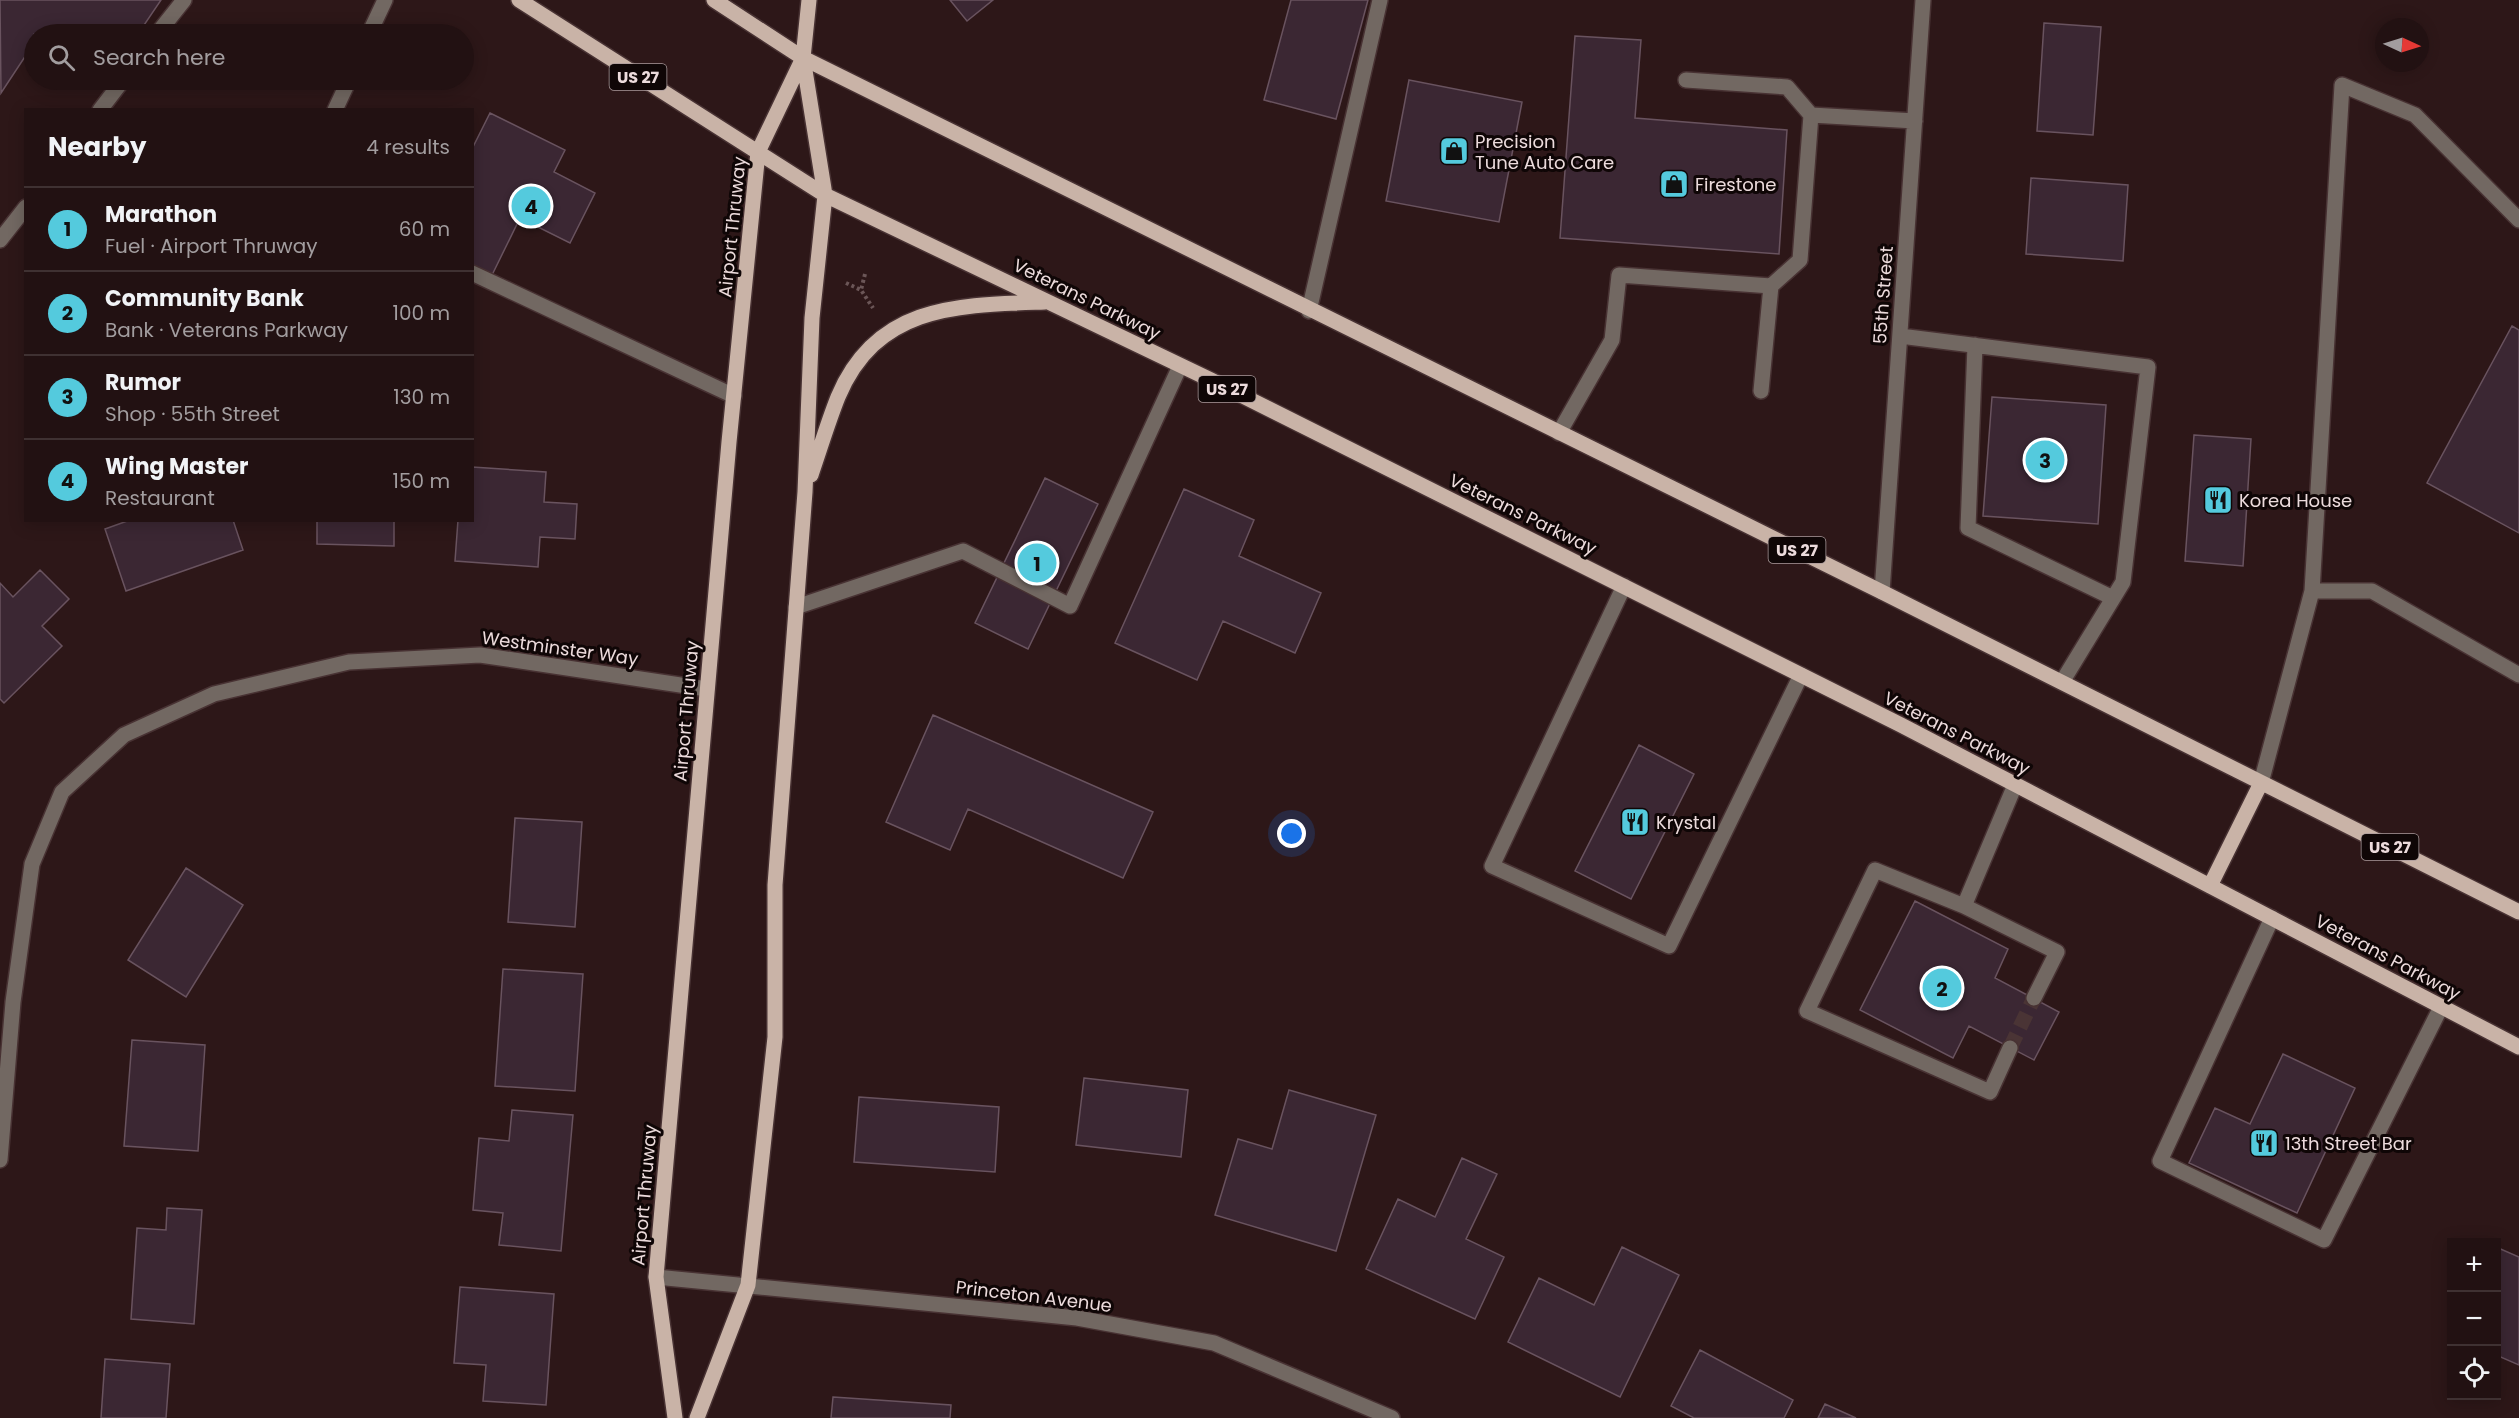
<!DOCTYPE html>
<meta charset="utf-8">
<style>
body{margin:0;font-family:Poppins,sans-serif;background:#2e1f20;color:#f1f3f6}
.controls{position:absolute;right:18px;bottom:18px;display:grid;overflow:hidden;border-radius:0px;box-shadow:0 3px 15px #0003}
.controls button{width:54px;height:54px;display:grid;place-items:center;padding:0;border:0;border-bottom:2px solid #3f3132;background:#221112;color:#f1f3f6;font:30px sans-serif}
.compass{position:absolute;left:2375px;top:18px;width:54px;height:54px;border-radius:50%;background:#221112;box-shadow:0 3px 15px #0003;rotate:94deg}
.you{position:absolute;left:1292px;top:834px;width:21px;height:21px;margin:-15px;border:4px solid #fff;border-radius:50%;background:#1a73e8;box-shadow:0 0 0 9px #1a73e833}
.badge{display:grid;place-items:center;width:39px;height:39px;border-radius:50%;background:#54cadd;color:#111;font-size:20px;font-weight:700}
.pin{position:absolute;translate:-50% -50%;border:3px solid #fff;box-shadow:0 2px 6px #0006}
.list{margin:0;padding:0;list-style:none}
h2{display:flex;justify-content:space-between;align-items:center;height:78px;margin:0;padding:0 24px;font-size:26px}
h2 small{font-size:20px;font-weight:400;color:#a29d9f}
.list li{display:grid;grid-template-columns:39px 1fr auto;gap:18px;align-items:center;box-sizing:border-box;height:84px;padding:0 24px;border-top:2px solid #3f3132}
.list b{display:block;font-size:22px;white-space:nowrap}
.list p{margin:0;font-size:20px;white-space:nowrap;color:#a29d9f}
.list em{font-size:20px;font-style:normal;color:#a29d9f}
.icon{flex:none;width:33px;height:33px;fill:none;stroke:currentColor;stroke-width:2;stroke-linecap:round;stroke-linejoin:round}
.map{position:relative;flex:none;width:2519px;height:1418px;overflow:hidden}
.search{position:absolute;background:#221112;box-shadow:0 3px 15px #0003;left:24px;top:24px;width:450px;height:66px;display:flex;align-items:center;gap:15px;box-sizing:border-box;padding:0 21px;border-radius:33px;color:#a29d9f;font-size:22px}
.panel{position:absolute;background:#221112;box-shadow:0 3px 15px #0003;left:24px;top:108px;width:450px;height:414px;border-radius:0px}
.map>svg:first-child{display:block}
.building{fill:#3b2733;stroke:#69535f;stroke-width:1.5}
.lines{fill:none;stroke-linecap:round;stroke-linejoin:round}
.minor-tunnel{stroke:#4a3435;stroke-width:15;stroke-dasharray:15 8;stroke-linecap:butt}
.minor-casing{stroke:#483233;stroke-width:18}
.major-casing{stroke:#483233;stroke-width:18}
.path{stroke:#6b5657;stroke-width:4;stroke-dasharray:3 3;stroke-linecap:butt}
.minor{stroke:#726862;stroke-width:15}
.major{stroke:#c9b3a7;stroke-width:15}
.labels{text-anchor:middle;dominant-baseline:central;stroke-width:6;stroke-linejoin:round;paint-order:stroke}
.shield{fill:#0f0606;stroke:#aa9b9c;stroke-width:1.5}
.shield-label{font-size:16px;font-weight:bold;fill:#ecdbdc}
.poi-label{font-size:18px;fill:#ecdbdc;stroke:#0f0606;text-anchor:start}
.street-label{font-size:18px;fill:#ecdbdc;stroke:#0f0606}
</style>
<div class="map">
<svg width="2519" height="1418" viewBox="0 0 2519 1418">
<rect width="100%" height="100%" fill="#2d1718"/>
<!-- building -->
<path class="building" d="M0,0H161L138,34H34V43L1,93Z
M950,0H993L967,21Z
M1291,0H1368L1336,119L1264,100Z
M2044,23L2101,27L2093,135L2037,131Z
M1575,36L1641,40L1635,118L1787,130L1779,254L1560,238Z
M1409,80L1522,102L1499,222L1386,201Z
M490,113L565,150L554,172L595,193L570,243L520,218L492,275L472,265V149Z
M2031,178L2128,185L2123,261L2026,254Z
M2512,326L2519,330V533L2427,483Z
M1992,397L2106,405L2098,524L1983,516Z
M2194,435L2251,439L2243,566L2185,561Z
M472,467L546,472L544,502L577,504L575,539L540,537L538,567L455,561L458,520H472Z
M1045,478L1098,504L1028,649L975,623Z
M1184,489L1254,520L1239,556L1321,593L1295,653L1223,621L1197,680L1115,643Z
M130,520H233L243,550L126,591L105,529Z
M317,520H394V546L317,544Z
M40,570L69,599L42,626L62,646L4,703L0,699V583L13,597Z
M933,715L1153,812L1123,878L968,809L950,850L886,822Z
M1639,745L1694,774L1631,899L1575,871Z
M515,818L582,822L575,927L508,922Z
M186,868L243,905L186,997L128,960Z
M1915,901L2008,949L1995,978L2059,1012L2034,1060L1969,1026L1953,1058L1860,1010Z
M503,969L583,974L575,1091L495,1086Z
M132,1040L205,1045L198,1151L124,1146Z
M2283,1054L2355,1088L2297,1213L2189,1163L2215,1108L2250,1124Z
M1084,1078L1188,1090L1181,1157L1076,1145Z
M1289,1090L1376,1115L1336,1251L1215,1215L1238,1139L1272,1149Z
M859,1097L999,1107L995,1172L854,1162Z
M512,1110L573,1115L561,1251L499,1245L503,1213L473,1210L479,1138L509,1141Z
M1462,1158L1497,1174L1466,1239L1504,1257L1475,1319L1366,1269L1398,1199L1435,1217Z
M167,1208L202,1210L194,1324L131,1319L137,1228L166,1230Z
M1622,1247L1679,1275L1620,1397L1508,1342L1539,1278L1594,1305Z
M2496,1247L2519,1257V1365L2496,1355Z
M460,1287L554,1294L546,1405L483,1401L486,1365L454,1363Z
M1700,1350L1793,1400L1784,1418H1694L1671,1406Z
M105,1359L170,1364L166,1418H101Z
M833,1397L951,1405L950,1418H831Z
M1825,1404L1856,1418H1818Z"/>
<g class="lines">
<!-- minor-tunnel -->
<path class="minor-tunnel" d="M2010,1048L2034,998"/>
<!-- minor casing -->
<g class="minor-casing">
<path id="minor" d="M157,34L184,0
M369,34L385,0
M1686,80L1787,87L1811,115L1800,260L1771,286L1761,391
M100,110L123,80
M335,110L349,80
M1811,115L1915,121
M0,240L26,207
M472,273L734,396
M1309,311L1380,0
M1900,336L2148,367L2123,582L2062,682
M1975,345L1968,528L2113,598
M1559,433L1612,340L1619,275L1771,286
M1624,586L1492,866L1669,946L1801,675
M2312,591H2372L2519,675
M1882,592L1923,0
M796,607L963,551L1070,606L1180,366
M2261,783L2312,591L2342,85L2415,115L2519,220
M2015,785L1964,906L2057,952L2034,998
M1964,906L1875,870L1807,1011L1990,1092L2010,1048
M2272,918L2160,1161L2324,1240L2441,1007
M0,1160L13,1002L32,864L62,792L124,735L214,694L349,662L480,655L707,689
M656,1277L1077,1318L1214,1343L1392,1418"/>
</g>
<!-- major casing -->
<g class="major-casing">
<path id="major" d="M519,0L825,195L1211,380L1901,725L2519,1047
M714,0L803,58L1882,592L2519,912
M811,475C820,449 828,422 838,397C877,304 959,305 1045,302
M2210,886L2261,783
M675,1418L656,1277L729,442L758,152L803,58
M697,1418L748,1285L775,1037V885L805,492L812,318L825,195L803,58L809,0"/>
</g>
<!-- path -->
<path class="path" d="M865,274L861,290L873,308
M846,283L861,290"/>
<!-- minor -->
<use href="#minor" class="minor"/>
<!-- major -->
<use href="#major" class="major"/>
</g>
<!-- icons -->
<defs>
<g id="shop-square" transform="scale(1.5)"><rect x="-9" y="-9" width="18" height="18" rx="4" fill="#54cadd" stroke="#0f0606"/><path d="M-5-2.5h2.3a2.7 3.5 0 0 1 5.4 0H5L5.5 6h-11ZM-1.5-2.5h3a1.5 2.3 0 0 0-3 0Z" fill="#111"/></g>
<g id="restaurant-square" transform="scale(1.5)"><rect x="-9" y="-9" width="18" height="18" rx="4" fill="#54cadd" stroke="#0f0606"/><path d="M-5-6h1v4h1v-4h1v4h1v-4h1v5L-1.5 .5V6h-2V.5L-5-1ZM5-6V6H3V1.5H1.5Q1.5-4 5-6Z" fill="#111"/></g>
</defs>
<g fill-rule="evenodd">
<use href="#shop-square" x="1454" y="151"/>
<use href="#shop-square" x="1674" y="184"/>
<use href="#restaurant-square" x="2218" y="500"/>
<use href="#restaurant-square" x="1635" y="822"/>
<use href="#restaurant-square" x="2264" y="1143"/>
</g>
<g class="labels">
<!-- shield labels -->
<g class="shield">
<rect x="609.5" y="64" width="57" height="26" rx="4.5"/>
<rect x="1198.5" y="376" width="57" height="26" rx="4.5"/>
<rect x="1768.5" y="537" width="57" height="26" rx="4.5"/>
<rect x="2361.5" y="834" width="57" height="26" rx="4.5"/>
</g>
<g class="shield-label">
<text x="638" y="77">US 27</text>
<text x="1227" y="389">US 27</text>
<text x="1797" y="550">US 27</text>
<text x="2390" y="847">US 27</text>
</g>
<!-- poi labels -->
<g class="poi-label">
<text x="1475" y="141">Precision<tspan x="1475" dy="21">Tune Auto Care</tspan></text>
<text x="1695" y="184">Firestone</text>
<text x="2239" y="500">Korea House</text>
<text x="1656" y="822">Krystal</text>
<text x="2285" y="1143">13th Street Bar</text>
</g>
<!-- street labels -->
<g class="street-label">
<text transform="translate(732 227) rotate(-84)">Airport Thruway</text>
<text transform="translate(1883 295) rotate(-86)">55th Street</text>
<text transform="translate(1087 299) rotate(26)">Veterans Parkway</text>
<text transform="translate(1523 514) rotate(26)">Veterans Parkway</text>
<text transform="translate(560 648) rotate(8)">Westminster Way</text>
<text transform="translate(686 711) rotate(-85)">Airport Thruway</text>
<text transform="translate(1957 733) rotate(27)">Veterans Parkway</text>
<text transform="translate(2388 957) rotate(28)">Veterans Parkway</text>
<text transform="translate(644 1195) rotate(-85)">Airport Thruway</text>
<text transform="translate(1034 1296) rotate(7)">Princeton Avenue</text>
</g>
</g>
</svg>
<div class="controls">
<button>+</button>
<button>−</button>
<button><svg class="icon" aria-label="locate" viewBox="0 0 24 24"><circle cx="12" cy="12" r="6"/><path d="M12 2v4M12 18v4M2 12h4M18 12h4"/></svg></button>
</div>
<svg class="compass" viewBox="-18 -18 36 36"><path d="M0-13l5 13h-10z" fill="#e53935"/><path d="M0 13l5-13h-10z" fill="#a29d9f"/></svg>
<div class="you"></div>
<div class="pin badge" style="left:1037px;top:563px">1</div>
<div class="pin badge" style="left:1942px;top:988px">2</div>
<div class="pin badge" style="left:2045px;top:460px">3</div>
<div class="pin badge" style="left:531px;top:206px">4</div>
<div class="search"><svg class="icon" aria-label="search" viewBox="0 0 24 24"><circle cx="10" cy="10" r="6"/><path d="M15 15l6 6"/></svg>Search here</div>
<section class="panel">
<h2>Nearby<small>4 results</small></h2>
<ul class="list">
<li><span class="badge">1</span><div><b>Marathon</b><p>Fuel · Airport Thruway</p></div><em>60 m</em></li>
<li><span class="badge">2</span><div><b>Community Bank</b><p>Bank · Veterans Parkway</p></div><em>100 m</em></li>
<li><span class="badge">3</span><div><b>Rumor</b><p>Shop · 55th Street</p></div><em>130 m</em></li>
<li><span class="badge">4</span><div><b>Wing Master</b><p>Restaurant</p></div><em>150 m</em></li>
</ul>
</section>
</div>
